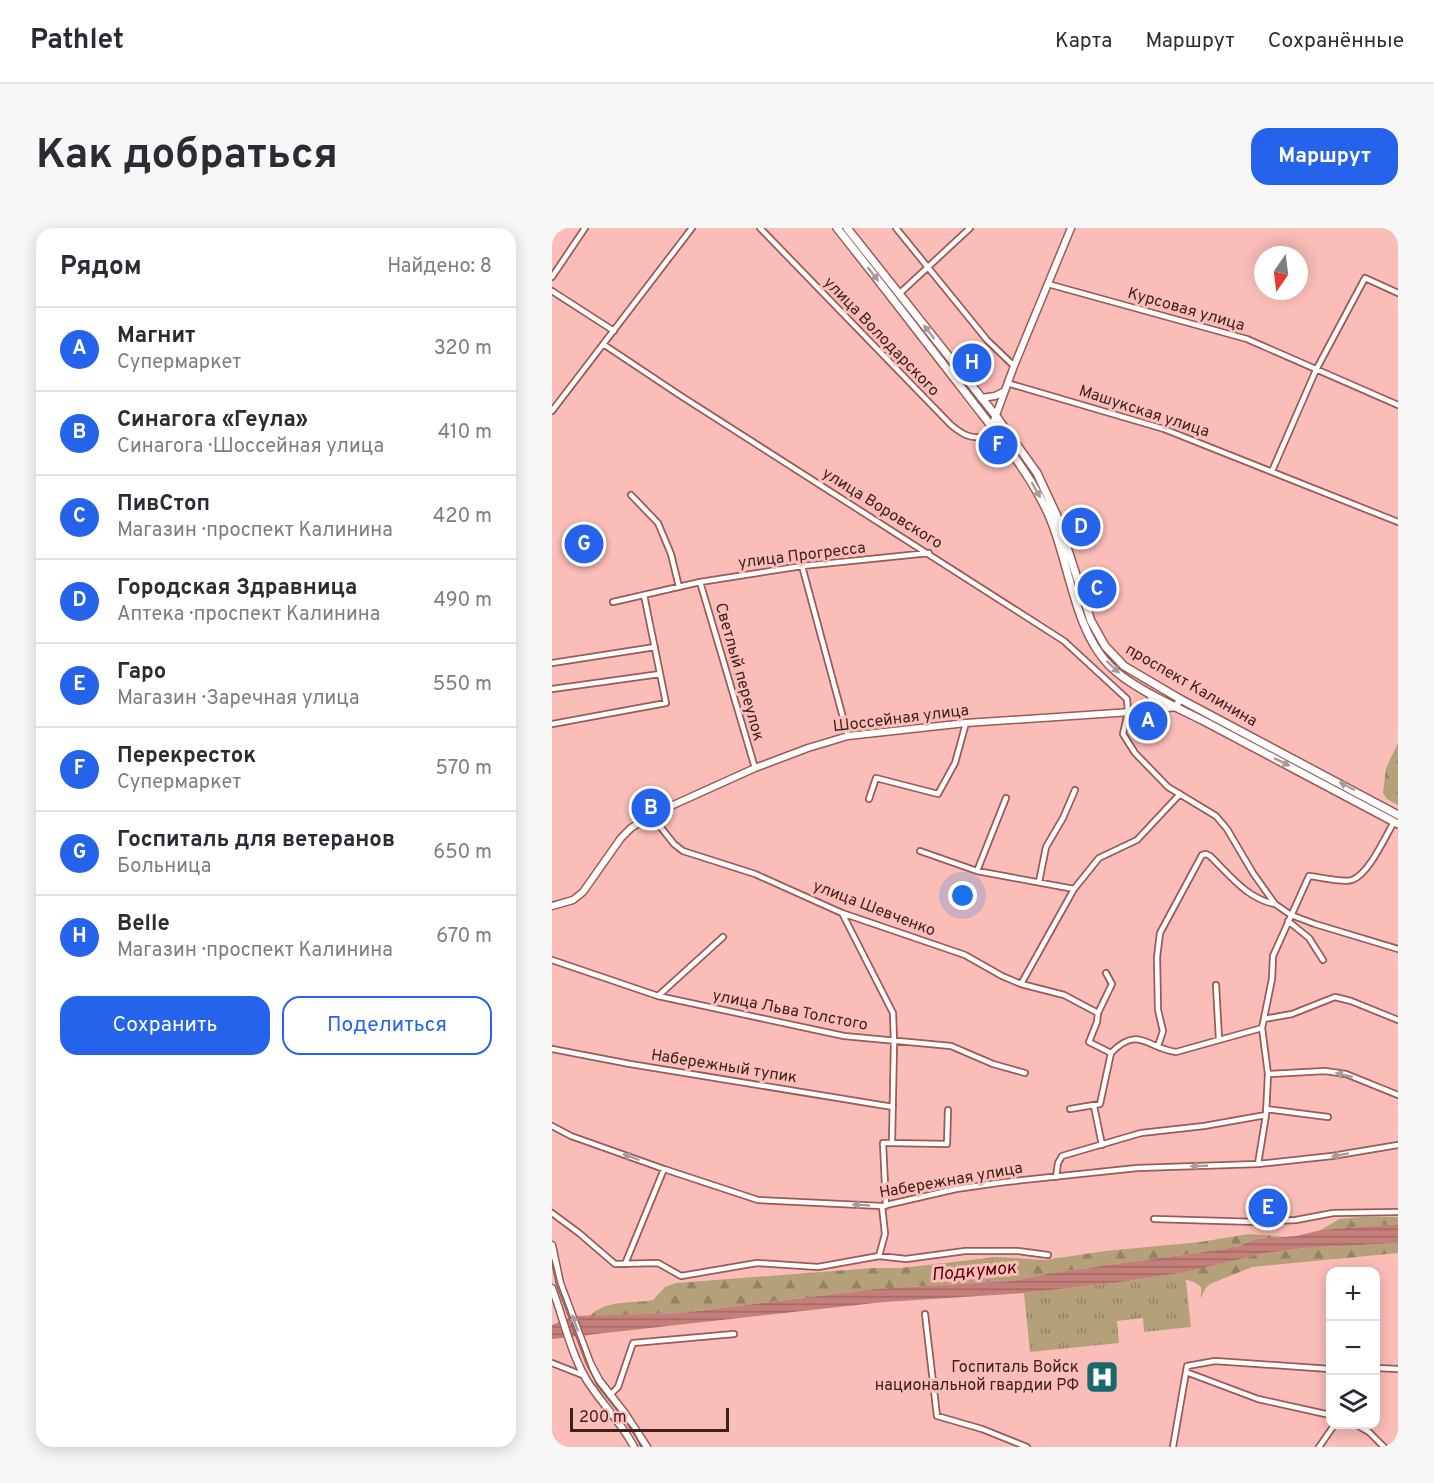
<!DOCTYPE html>
<html lang="ru">
<meta charset="utf-8">
<style>
body{margin:0;font-family:Overpass,sans-serif;background:#f7f7f7;color:#2b2b33}
.controls{position:absolute;right:18px;bottom:18px;display:grid;overflow:hidden;border-radius:12px;box-shadow:0 3px 15px #0003}
.controls button{width:54px;height:54px;display:grid;place-items:center;padding:0;border:0;border-bottom:2px solid #e1e1e2;background:#fff;color:#2b2b33;font:30px sans-serif}
.compass{position:absolute;left:702px;top:18px;width:54px;height:54px;border-radius:50%;background:#fff;box-shadow:0 3px 15px #0003;rotate:194deg}
.scale{position:absolute;left:18px;bottom:15px;width:159px;box-sizing:border-box;padding-left:6px;border:3px solid #3e2220;border-top:0;font-size:16px;line-height:21px;white-space:nowrap;color:#3e2220;-webkit-text-stroke:4px #fbbdb8;paint-order:stroke}
.you{position:absolute;left:411px;top:668px;width:21px;height:21px;margin:-15px;border:4px solid #fff;border-radius:50%;background:#1a73e8;box-shadow:0 0 0 9px #1a73e833}
.badge{display:grid;place-items:center;width:39px;height:39px;border-radius:50%;background:#2563eb;color:#fff;font-size:20px;font-weight:700}
.pin{position:absolute;translate:-50% -50%;border:3px solid #fff;box-shadow:0 2px 6px #0006}
.list{margin:0;padding:0;list-style:none}
h2{display:flex;justify-content:space-between;align-items:center;height:78px;margin:0;padding:0 24px;font-size:26px}
h2 small{font-size:20px;font-weight:400;color:#7c7c81}
.list li{display:grid;grid-template-columns:39px 1fr auto;gap:18px;align-items:center;box-sizing:border-box;height:84px;padding:0 24px;border-top:2px solid #e1e1e2}
.list b{display:block;font-size:22px;white-space:nowrap}
.list p{margin:0;font-size:20px;white-space:nowrap;color:#7c7c81}
.list em{font-size:20px;font-style:normal;color:#7c7c81}
.actions{display:flex;gap:12px;padding:18px 24px}
.actions a{flex:1;padding:14px 0;border:2px solid #2563eb;border-radius:18px;text-align:center;font-size:21px;color:#2563eb}
.actions .main{background:#2563eb;color:#fff}
.icon{flex:none;width:33px;height:33px;fill:none;stroke:currentColor;stroke-width:2;stroke-linecap:round;stroke-linejoin:round}
.map{position:relative;flex:none;width:846px;height:1219px;overflow:hidden;border-radius:18px}
header{display:flex;align-items:center;gap:36px;box-sizing:border-box;height:84px;padding:0 30px;background:#fff;border-bottom:2px solid #e1e1e2}
header strong{font-size:28px}
nav{display:flex;gap:33px;margin-inline-start:auto;font-size:21px}
.intro{display:flex;align-items:center;justify-content:space-between;box-sizing:border-box;height:144px;padding:0 36px}
h1{margin:0;font-size:42px}
.button{padding:15px 27px;border-radius:18px;background:#2563eb;color:#fff;font-size:21px;font-weight:700}
main{display:flex;gap:36px;padding:0 36px}
aside{flex:1;background:#fff;border-radius:18px;box-shadow:0 3px 15px #0003}
.map>svg:first-child{display:block}
.forest{fill:url(#forest-firs)}
.park{fill:url(#park-tufts)}
.water{fill:url(#water-rules)}
.lines{fill:none;stroke-linecap:round;stroke-linejoin:round}
.minor-casing{stroke:#9c5955;stroke-width:8}
.secondary-casing{stroke:#9c5955;stroke-width:9}
.primary-casing{stroke:#9c5955;stroke-width:10}
.minor{stroke:#fff;stroke-width:4.5}
.secondary{stroke:#fff;stroke-width:6}
.primary{stroke:#fff;stroke-width:7}
.tram{stroke:#885e5b;stroke-width:1.5}
.oneway{fill:#a89c9b}
.labels{text-anchor:middle;dominant-baseline:central;stroke-width:6;stroke-linejoin:round;paint-order:stroke}
.street-label{font-size:16px;fill:#3e2220;stroke:#fbbdb8}
.poi-label{font-size:16px;fill:#3e2220;stroke:#fbbdb8;text-anchor:end}
.water-label{font-size:18px;font-style:italic;fill:#58010b;stroke:#fbbdb8}
</style>
<header>
<strong>Pathlet</strong>
<nav><a>Карта</a><a>Маршрут</a><a>Сохранённые</a></nav>
</header>
<div class="intro"><h1>Как добраться</h1><a class="button">Маршрут</a></div>
<main>
<aside>
<h2>Рядом<small>Найдено: 8</small></h2>
<ul class="list">
<li><span class="badge">A</span><div><b>Магнит</b><p>Супермаркет</p></div><em>320 m</em></li>
<li><span class="badge">B</span><div><b>Синагога «Геула»</b><p>Синагога · Шоссейная улица</p></div><em>410 m</em></li>
<li><span class="badge">C</span><div><b>ПивСтоп</b><p>Магазин · проспект Калинина</p></div><em>420 m</em></li>
<li><span class="badge">D</span><div><b>Городская Здравница</b><p>Аптека · проспект Калинина</p></div><em>490 m</em></li>
<li><span class="badge">E</span><div><b>Гаро</b><p>Магазин · Заречная улица</p></div><em>550 m</em></li>
<li><span class="badge">F</span><div><b>Перекресток</b><p>Супермаркет</p></div><em>570 m</em></li>
<li><span class="badge">G</span><div><b>Госпиталь для ветеранов</b><p>Больница</p></div><em>650 m</em></li>
<li><span class="badge">H</span><div><b>Belle</b><p>Магазин · проспект Калинина</p></div><em>670 m</em></li>
</ul>
<div class="actions"><a class="main">Сохранить</a><a>Поделиться</a></div>
</aside>
<div class="map">
<svg width="846" height="1219" viewBox="0 0 846 1219">
<defs>
<pattern id="forest-firs" width="22" height="20" patternUnits="userSpaceOnUse" patternTransform="scale(1.5)"><rect width="22" height="20" fill="#b4a17a"/><path d="M5 1l3.5 6h-7zM16 11l3.5 6h-7z" fill="#948364"/></pattern>
<pattern id="park-tufts" width="24" height="20" patternUnits="userSpaceOnUse" patternTransform="scale(1.5)"><rect width="24" height="20" fill="#b4a17a"/><path d="M3 7l-1-3M5 7V3M7 7l1-3M15 17l-1-3M17 17v-4M19 17l1-3" fill="none" stroke="#948364"/></pattern>
<pattern id="water-rules" width="6" height="5" patternUnits="userSpaceOnUse" patternTransform="scale(1.5)"><rect width="6" height="5" fill="#c47f7a"/><path d="M0 2.5h6" fill="none" stroke="#a16864"/></pattern>
</defs>
<rect width="100%" height="100%" fill="#fbbdb8"/>
<!-- forest -->
<path class="forest" d="M846,515V577L835,571L831,565L834,540Z
M808,989H846V996L769,1002L787,991Z
M697,1006L734,1009L704,1011L687,1018L665,1022L499,1045L460,1053L323,1061L129,1085L38,1088C54,1071 80,1076 101,1072L113,1059L124,1055L322,1040H349L444,1029L493,1032L553,1023L648,1014Z
M846,1015V1025L700,1039L658,1056L653,1061L649,1070C648,1067 650,1063 649,1060C647,1053 626,1050 619,1046L713,1025L754,1020Z"/>
<!-- park -->
<path class="park" d="M633,1044L639,1099L592,1104L591,1090L565,1093L567,1115L478,1124L472,1065L570,1054Z"/>
<!-- water -->
<path class="water" d="M846,996V1015L754,1020L713,1025L633,1044L570,1054L472,1065L332,1074L0,1111V1097L22,1088L129,1085L323,1061L460,1053L499,1045L665,1022L687,1018L704,1011L745,1008L769,1002Z"/>
<g class="lines">
<!-- minor casing -->
<g class="minor-casing">
<path id="minor" d="M208,0L399,197C410,206 419,212 433,208L440,198
M344,0L435,112L462,138
M0,49L33,0
M496,56L695,111L846,177
M0,63L62,103
M347,66L418,0
M51,116L129,168L512,413L575,471L576,484L571,506L583,525L616,559L664,588L675,601L701,645L723,676L739,687L763,696L846,721
M455,155L612,201L846,294
M0,183L140,0
M720,243L764,142L813,50L846,65
M79,267L106,295L119,326L127,359
M250,338L296,508
M148,354L203,540
M61,374L148,354L250,338L377,325
M0,435L103,419
M0,461L108,446
M0,496L114,475L92,367
M317,571L324,550L386,566L403,535L414,495
M99,587L122,616L131,623L203,646L290,685L413,727L450,748L469,756L512,767L546,785L545,794L537,814L559,825C586,797 595,820 624,824L710,800
M368,623L425,643L522,661
M425,643L454,570
M487,654L494,619L511,590L523,562
M290,685L341,785L342,814L340,915H331L334,978
M736,693L757,710L771,732
M0,732L106,768L292,808L399,818L441,836L473,845
M469,756L522,661L547,630L585,612L628,566
M664,757L667,811
M106,768L171,709
M546,785L560,756L554,745
M712,791L740,786L783,769L799,773L846,792
M606,818L611,803L606,782L605,729L608,705L650,627L654,626L658,628C677,646 695,671 723,676
M0,821L78,836L341,879
M716,846L773,843L794,846L846,867
M542,878L550,917
M518,881L548,876L559,825
M714,881L776,889
M0,898L19,908L112,941L206,972L330,978L404,961L453,954L585,940L706,936L780,928L846,917
M340,915L395,916L396,882
M706,936L714,887L716,846L710,800L720,751L721,728L757,648C767,649 792,655 800,652C817,646 833,609 842,594
M504,949L506,935L510,928L589,905L652,898L714,887
M0,985L27,1005L63,1036L106,1035L129,1048L205,1035L266,1039L327,1028L354,1031L413,1023H466L496,1027
M602,991L705,994L744,992L781,985L846,984
M327,1028L333,1006L330,978
M73,1036L112,941
M373,1086L385,1188L430,1201L475,1219
M0,1135L33,1148
M824,1140L846,1141
M634,1144L706,1171L778,1187
M58,1167L66,1159L81,1115L182,1106
M803,1196L817,1204L832,1219
M621,1219L635,1138L663,1133L778,1141
M767,1219L783,1196"/>
</g>
<!-- secondary casing -->
<g class="secondary-casing">
<path id="secondary" d="M429,170L443,168L451,164
M440,198L462,138L519,0
M594,483L601,473L597,465
M0,678L21,672L31,664L69,610L79,600L99,587L203,540L256,520L296,508L414,495L594,483L624,479L628,471
M0,1017L8,1055L38,1135L47,1152L72,1184L95,1219
M0,1060C11,1089 18,1123 34,1151C49,1175 69,1194 82,1219"/>
</g>
<!-- primary casing -->
<g class="primary-casing">
<path id="primary" d="M285,0C328,54 370,109 413,164C440,200 470,234 491,275C517,323 519,398 557,437C578,459 622,478 650,492C715,527 781,561 846,596
M295,0L444,188L485,245L505,288L539,393L553,418L572,438L628,471L846,587"/>
</g>
<!-- minor -->
<use href="#minor" class="minor"/>
<!-- secondary -->
<use href="#secondary" class="secondary"/>
<!-- primary -->
<use href="#primary" class="primary"/>
<!-- tram -->
<path class="tram" d="M0,1032L6,1056L38,1142L45,1157L81,1202L89,1219"/>
</g>
<!-- one-way arrows -->
<defs><path id="oneway-solid" d="M-6-.8H1V-3.2L6.5 0L1 3.2V.8H-6Z" transform="scale(1.5)"/></defs>
<g class="oneway">
<use href="#oneway-solid" transform="translate(321 46) rotate(52)"/>
<use href="#oneway-solid" transform="translate(377 104) rotate(-128)"/>
<use href="#oneway-solid" transform="translate(484 262) rotate(60)"/>
<use href="#oneway-solid" transform="translate(561 439) rotate(43)"/>
<use href="#oneway-solid" transform="translate(730 534) rotate(26)"/>
<use href="#oneway-solid" transform="translate(795 558) rotate(-152)"/>
<use href="#oneway-solid" transform="translate(792 847) rotate(-167)"/>
<use href="#oneway-solid" transform="translate(788 927) rotate(170)"/>
<use href="#oneway-solid" transform="translate(79 929) rotate(-160)"/>
<use href="#oneway-solid" transform="translate(647 938) rotate(178)"/>
<use href="#oneway-solid" transform="translate(309 977) rotate(-177)"/>
<use href="#oneway-solid" transform="translate(23 1095) rotate(-110)"/>
</g>
<!-- icons -->
<defs>
<g id="hospital-square" transform="scale(1.725)"><rect x="-9" y="-9" width="18" height="18" rx="4" fill="#1a676e" stroke="#fbbdb8"/><path d="M-5-5h3v3.5h4V-5h3V5h-3V1.5h-4V5h-3Z" fill="#fff"/></g>
</defs>
<g fill-rule="evenodd">
<use href="#hospital-square" x="550" y="1149"/>
</g>
<g class="labels">
<!-- street labels -->
<g class="street-label">
<text transform="translate(634 82) rotate(16)">Курсовая улица</text>
<text transform="translate(329 109) rotate(46)">улица Володарского</text>
<text transform="translate(592 184) rotate(18)">Машукская улица</text>
<text transform="translate(330 281) rotate(32)">улица Воровского</text>
<text transform="translate(250 328) rotate(-7)">улица Прогресса</text>
<text transform="translate(187 444) rotate(74)">Светлый переулок</text>
<text transform="translate(639 458) rotate(30)">проспект Калинина</text>
<text transform="translate(349 491) rotate(-7)">Шоссейная улица</text>
<text transform="translate(322 681) rotate(21)">улица Шевченко</text>
<text transform="translate(238 783) rotate(11)">улица Льва Толстого</text>
<text transform="translate(172 839) rotate(9)">Набережный тупик</text>
<text transform="translate(399 953) rotate(-10)">Набережная улица</text>
</g>
<!-- poi labels -->
<g class="poi-label">
<text x="527" y="1140">Госпиталь Войск<tspan x="527" dy="18">национальной гвардии РФ</tspan></text>
</g>
<!-- water labels -->
<g class="water-label">
<text transform="translate(422 1044) rotate(-5)">Подкумок</text>
</g>
</g>
</svg>
<div class="controls">
<button>+</button>
<button>−</button>
<button><svg class="icon" aria-label="layers" viewBox="0 0 24 24"><path d="M12 4l9 5-9 5-9-5zM3 14l9 5 9-5"/></svg></button>
</div>
<svg class="compass" viewBox="-18 -18 36 36"><path d="M0-13l5 13h-10z" fill="#e53935"/><path d="M0 13l5-13h-10z" fill="#7c7c81"/></svg>
<div class="scale">200 m</div>
<div class="you"></div>
<div class="pin badge" style="left:596px;top:493px">A</div>
<div class="pin badge" style="left:99px;top:580px">B</div>
<div class="pin badge" style="left:545px;top:361px">C</div>
<div class="pin badge" style="left:529px;top:299px">D</div>
<div class="pin badge" style="left:716px;top:980px">E</div>
<div class="pin badge" style="left:446px;top:217px">F</div>
<div class="pin badge" style="left:32px;top:316px">G</div>
<div class="pin badge" style="left:420px;top:135px">H</div>
</div>
</main>
